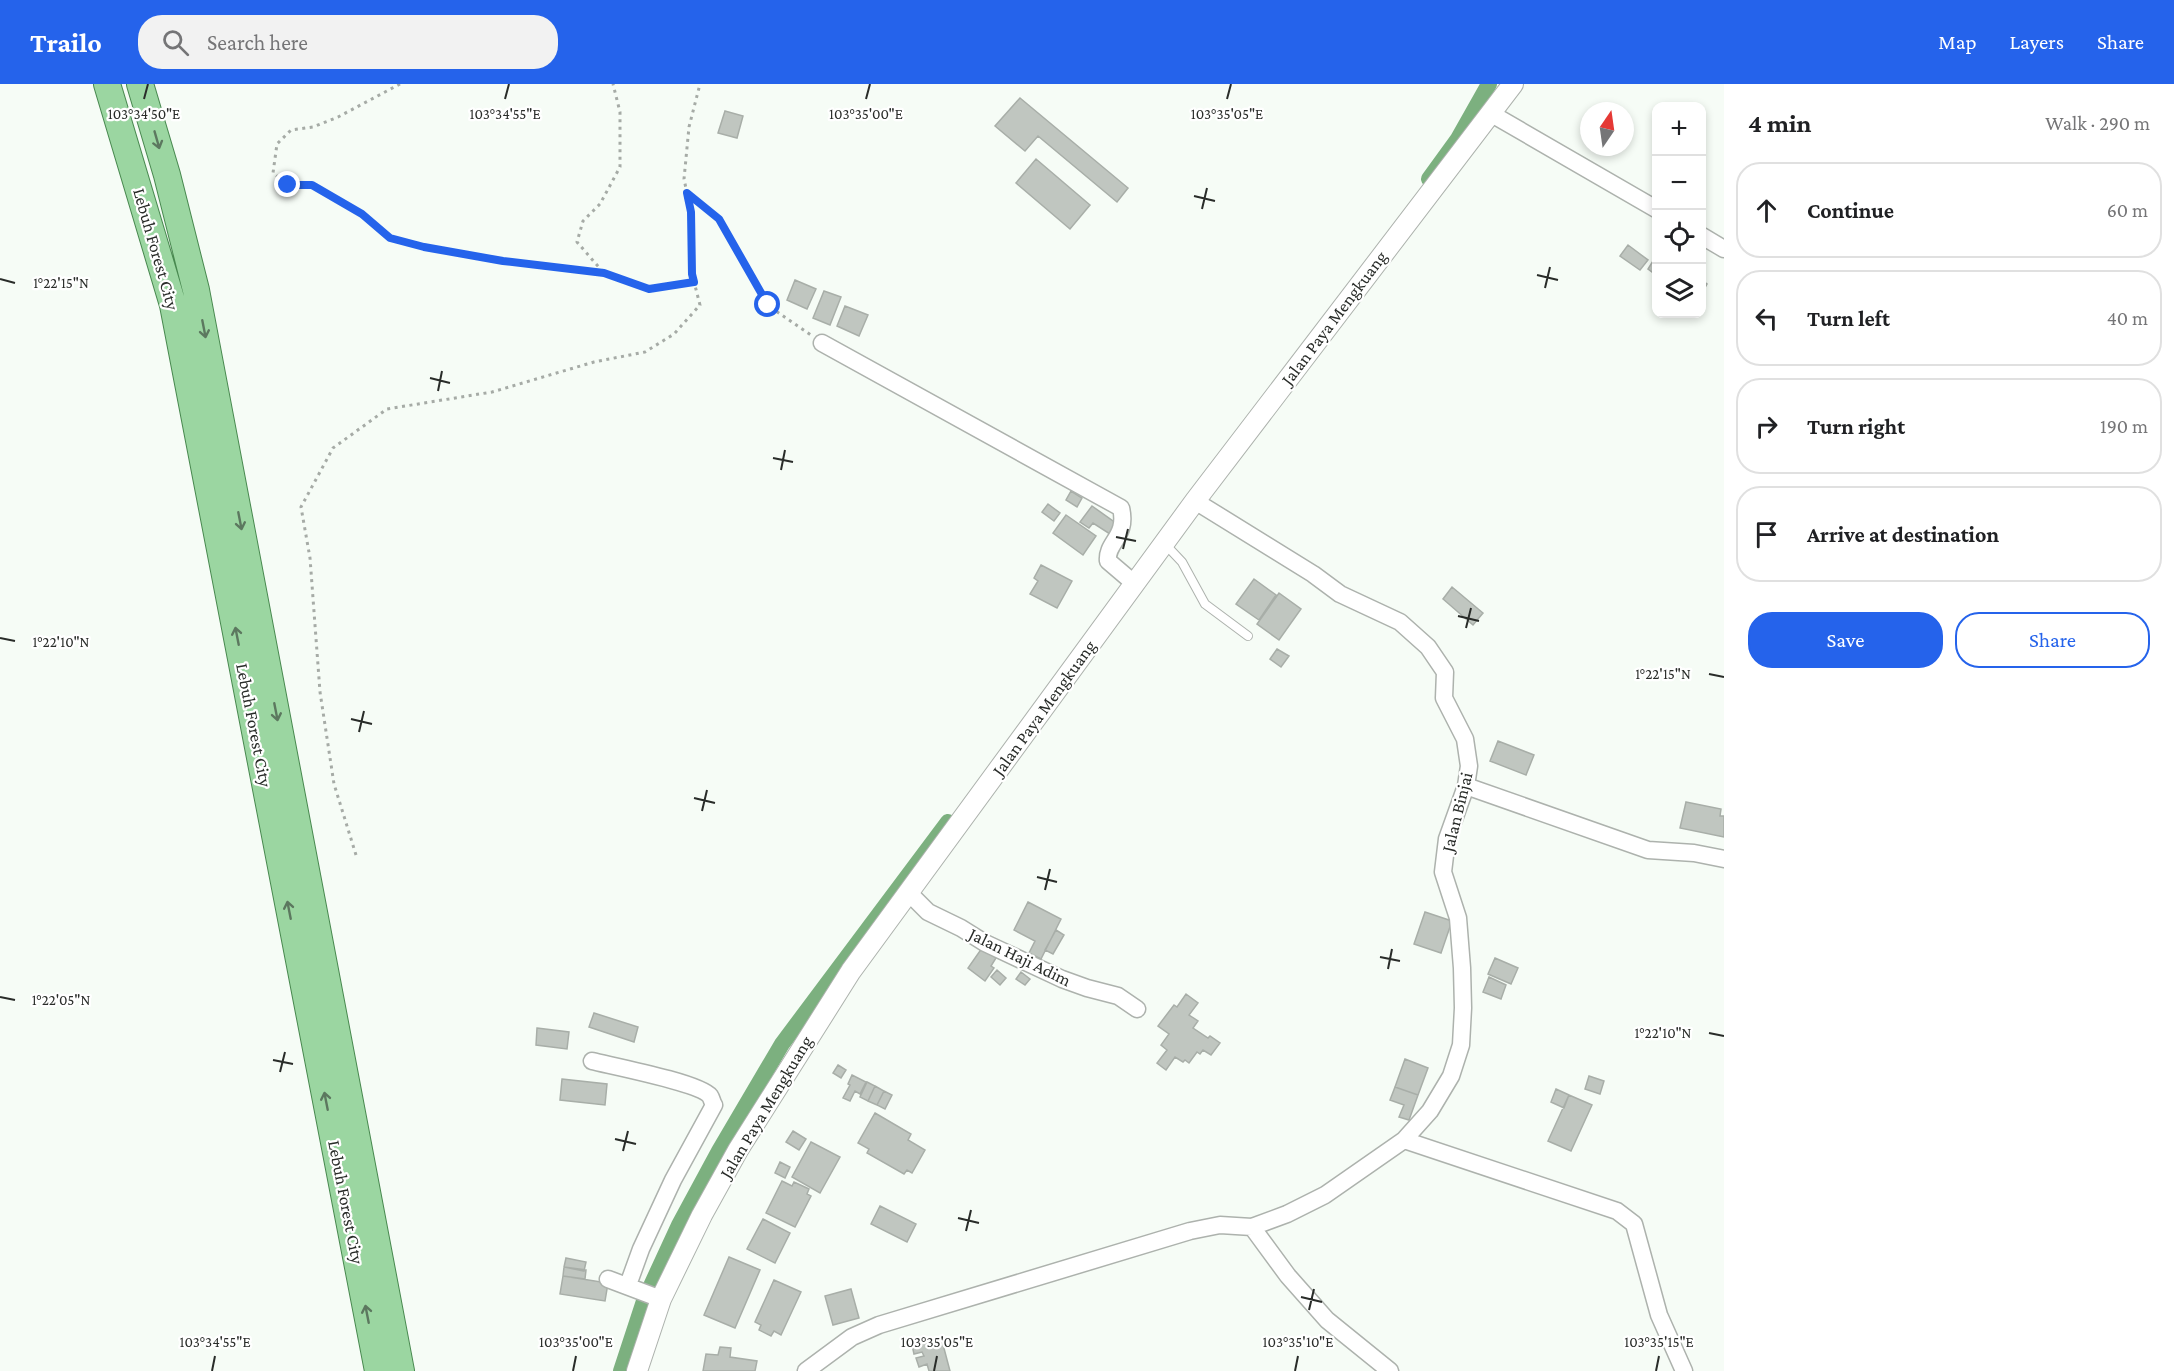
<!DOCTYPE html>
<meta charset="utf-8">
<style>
body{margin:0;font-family:"Crimson Pro",serif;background:#f2f2f2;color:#202124}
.controls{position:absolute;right:18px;top:18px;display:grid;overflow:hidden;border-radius:12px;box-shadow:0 3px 9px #0003}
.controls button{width:54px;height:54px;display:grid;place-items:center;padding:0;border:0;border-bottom:2px solid #e0e0e0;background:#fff;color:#202124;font:30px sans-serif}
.compass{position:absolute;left:1580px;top:18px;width:54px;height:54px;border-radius:50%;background:#fff;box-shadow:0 3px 9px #0003;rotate:13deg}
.stop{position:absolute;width:18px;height:18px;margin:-14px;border:4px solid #2563eb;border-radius:50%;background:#fff}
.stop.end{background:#2563eb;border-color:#fff;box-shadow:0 2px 6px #0008}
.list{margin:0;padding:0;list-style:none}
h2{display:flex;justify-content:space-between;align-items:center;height:78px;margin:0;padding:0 24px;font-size:26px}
h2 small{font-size:20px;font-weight:400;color:#757577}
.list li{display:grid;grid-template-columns:39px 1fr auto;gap:18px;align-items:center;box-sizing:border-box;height:96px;margin:0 12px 12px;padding:0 12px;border:2px solid #e0e0e0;border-radius:24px}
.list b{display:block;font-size:22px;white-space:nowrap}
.list em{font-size:20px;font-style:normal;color:#757577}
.actions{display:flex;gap:12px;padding:18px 24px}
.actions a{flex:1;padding:14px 0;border:2px solid #2563eb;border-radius:24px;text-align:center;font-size:21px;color:#2563eb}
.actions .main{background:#2563eb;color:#fff}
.icon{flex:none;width:33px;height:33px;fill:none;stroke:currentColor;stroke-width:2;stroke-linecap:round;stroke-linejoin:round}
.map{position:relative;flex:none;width:1724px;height:1287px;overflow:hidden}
header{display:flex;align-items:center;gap:36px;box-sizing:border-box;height:84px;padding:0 30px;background:#2563eb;color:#fff}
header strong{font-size:28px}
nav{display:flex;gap:33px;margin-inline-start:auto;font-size:21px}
.search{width:420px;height:54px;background:#f2f2f2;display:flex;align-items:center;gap:15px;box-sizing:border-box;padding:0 21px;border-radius:24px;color:#757577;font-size:22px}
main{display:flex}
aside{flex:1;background:#fff}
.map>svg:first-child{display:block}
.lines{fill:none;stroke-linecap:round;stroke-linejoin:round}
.canal{stroke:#7cb07f;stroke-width:16}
.building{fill:#c0c6c0;stroke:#a8aea8;stroke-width:1.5}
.service-casing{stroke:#adb2ad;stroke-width:10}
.minor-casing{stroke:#adb2ad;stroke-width:19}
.tertiary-casing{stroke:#adb2ad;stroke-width:22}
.primary-casing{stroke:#48884f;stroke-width:28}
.path{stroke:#a6aba6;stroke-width:3;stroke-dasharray:3 4.5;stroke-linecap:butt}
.service{stroke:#fff;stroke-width:8}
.minor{stroke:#fff;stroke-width:16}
.tertiary{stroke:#fff;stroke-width:20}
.primary{stroke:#9bd6a1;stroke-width:26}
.oneway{stroke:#5c785f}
.route{stroke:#2563eb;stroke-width:8}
.ticks{fill:none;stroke:#292c29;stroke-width:2}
.labels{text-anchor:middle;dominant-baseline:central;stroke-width:4.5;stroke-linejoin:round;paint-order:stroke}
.street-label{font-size:18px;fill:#292c29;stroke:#fff}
.ticks-label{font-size:15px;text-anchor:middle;fill:#292c29;stroke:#fff;stroke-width:4.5;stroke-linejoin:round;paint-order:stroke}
</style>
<header>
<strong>Trailo</strong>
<div class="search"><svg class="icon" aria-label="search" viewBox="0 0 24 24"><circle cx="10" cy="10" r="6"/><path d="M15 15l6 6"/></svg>Search here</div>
<nav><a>Map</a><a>Layers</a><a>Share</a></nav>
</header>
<main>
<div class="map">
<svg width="1724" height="1287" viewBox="0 0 1724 1287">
<rect width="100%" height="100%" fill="#f6fcf6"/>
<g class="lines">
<!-- canal -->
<path class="canal" d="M1429,95L1458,55L1489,0
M621,1287L644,1217L679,1141L719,1067L782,960L948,738"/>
</g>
<!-- building -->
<path class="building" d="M1020,14L1128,104L1117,118L1038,52L1025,67L995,42Z
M725,27L743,32L737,54L718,49Z
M1036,75L1090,121L1070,145L1016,99Z
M1628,161L1648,176L1640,186L1620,172Z
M1656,172V191L1648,185Z
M795,196L816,205L807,225L787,216Z
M1702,196L1707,200L1702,209Z
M824,207L841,213L830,241L813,234Z
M845,222L868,231L859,252L837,242Z
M1071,407L1082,414L1077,423L1066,416Z
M1048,420L1060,429L1054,437L1042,428Z
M1092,422L1120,442L1113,452L1093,439L1089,444L1080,438Z
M1066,431L1096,452L1083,471L1053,449Z
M1041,481L1072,497L1057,524L1030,510L1038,497L1034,494Z
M1254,495L1276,511L1259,536L1236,520Z
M1452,503L1483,529L1473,541L1443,515Z
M1279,509L1301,525L1279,556L1257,540Z
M1277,565L1289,572L1281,583L1270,575Z
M1498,657L1534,671L1526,691L1490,677Z
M1686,718L1721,725L1720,732H1724V753L1680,744Z
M1028,818L1061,835L1041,875L1029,869L1035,857L1014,846Z
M1425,828L1452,837L1441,869L1414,860Z
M1056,846L1064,851L1053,870L1045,866Z
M982,864L996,874L991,882L994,884L985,897L968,884Z
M1495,874L1518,884L1511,900L1488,890Z
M997,886L1006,894L1000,901L991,893Z
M1021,888L1030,895L1025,901L1016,895Z
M1489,893L1506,901L1501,915L1483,908Z
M1186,910L1198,919L1189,931L1198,937L1193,944L1208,954L1210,952L1220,959L1211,971L1203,966L1200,970L1197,968L1189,979L1185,976L1183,978L1175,973L1166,986L1157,979L1167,966L1161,961L1169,950L1158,942L1174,921L1177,923Z
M594,929L638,943L634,958L589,943Z
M537,944L569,948L567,965L536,961Z
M1405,975L1428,984L1418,1011L1395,1003Z
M838,981L846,986L841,994L833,989Z
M852,991L866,998L860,1010L855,1007L850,1017L843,1014L850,1001L848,1000Z
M1589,992L1604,997L1600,1010L1585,1005Z
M562,995L607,1000L605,1021L560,1016Z
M867,998L875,1002L868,1017L860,1013Z
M875,1002L884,1007L877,1021L868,1017Z
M1395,1003L1418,1011L1409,1036L1399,1033L1404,1021L1390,1016Z
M1556,1005L1569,1011L1564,1024L1551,1018Z
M884,1007L892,1011L885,1025L877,1021Z
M1569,1011L1592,1021L1571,1067L1548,1057Z
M875,1029L911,1050L908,1056L925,1066L912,1089L907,1086L904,1090L867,1069L869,1065L858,1059Z
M793,1047L806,1055L799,1066L786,1058Z
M811,1058L840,1073L820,1109L792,1093Z
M780,1078L790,1083L785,1094L775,1089Z
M782,1097L792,1102L794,1098L809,1105L807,1110L811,1112L795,1143L766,1129Z
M880,1122L916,1140L907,1158L871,1140Z
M763,1135L790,1149L775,1179L747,1165Z
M729,1173L760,1186L735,1244L704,1231Z
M566,1174L586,1178L584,1187L564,1183Z
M564,1183L586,1186L585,1195L563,1192Z
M563,1192L608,1199L605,1217L560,1210Z
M774,1196L801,1208L781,1251L774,1247L771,1252L759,1246L761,1241L755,1238Z
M851,1205L859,1234L833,1241L825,1212Z
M941,1253L950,1287H929L927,1280L919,1283L916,1274L924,1272L922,1268L914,1270L912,1261Z
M720,1263L731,1264L730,1273L757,1277L755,1287H703L706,1270L718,1271Z"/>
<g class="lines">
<!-- service casing -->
<g class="service-casing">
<path id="service" d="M1165,460L1182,478L1205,520L1248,552"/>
</g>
<!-- minor casing -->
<g class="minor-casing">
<path id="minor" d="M1490,29L1656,125
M1702,152L1724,165
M822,259L1121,424C1128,453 1106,458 1108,477L1135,500
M1195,417L1313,490L1340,510L1400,538L1428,563L1445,588L1444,614L1465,655L1469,682L1466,702L1447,755L1443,788L1458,834L1462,884L1463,924L1461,961L1451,992L1430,1027L1404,1056L1325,1111L1287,1130L1252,1143
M1466,702L1648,766L1694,769L1724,775
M909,809L928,828L961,844L985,859L1062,895L1087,904L1118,912L1137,925
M592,977C612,982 700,999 710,1012C712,1015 712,1018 714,1021L673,1096L641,1165L628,1201
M1404,1056L1617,1127L1634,1140L1659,1231L1684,1287
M608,1195L661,1215
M806,1287L852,1253L879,1241L1190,1147L1220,1141L1252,1143L1288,1192L1327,1236L1390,1287"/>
</g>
<!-- tertiary casing -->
<g class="tertiary-casing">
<path id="tertiary" d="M637,1287L661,1215L702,1131L738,1066L851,887L1195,417L1513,0"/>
</g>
<!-- primary casing -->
<g class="primary-casing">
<path id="primary" d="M107,0L173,221L378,1287
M140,0L167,91L196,206L401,1287"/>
</g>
<!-- path -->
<path class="path" d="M400,0L338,33L313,43L291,46L277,60L273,89L288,101H312L335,114L362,130L390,154L424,163L503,177L604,189L649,205L694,198
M688,110L719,135L767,221L811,251
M603,188L577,158L583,137L600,120L620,83V28L613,0
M356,771L334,700L320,608L310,474L301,423L333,364L387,325L492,308L594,278L645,268L674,250L700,221L692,190L691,128L684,95L689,43L700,0"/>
<!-- service -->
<use href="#service" class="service"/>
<!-- minor -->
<use href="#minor" class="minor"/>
<!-- tertiary -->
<use href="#tertiary" class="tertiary"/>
<!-- primary -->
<use href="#primary" class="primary"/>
</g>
<!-- one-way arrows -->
<defs><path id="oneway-shaft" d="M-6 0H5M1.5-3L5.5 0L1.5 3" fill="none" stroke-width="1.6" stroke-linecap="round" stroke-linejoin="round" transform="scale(1.5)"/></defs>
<g class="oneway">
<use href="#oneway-shaft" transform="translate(157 56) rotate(74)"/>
<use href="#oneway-shaft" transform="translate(204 245) rotate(79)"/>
<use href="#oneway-shaft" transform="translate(240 437) rotate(79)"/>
<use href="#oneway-shaft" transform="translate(237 552) rotate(-101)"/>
<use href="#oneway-shaft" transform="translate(276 628) rotate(79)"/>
<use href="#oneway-shaft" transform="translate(289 826) rotate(-101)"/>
<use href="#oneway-shaft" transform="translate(326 1017) rotate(-101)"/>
<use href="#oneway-shaft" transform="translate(367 1230) rotate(-101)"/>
</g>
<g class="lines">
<!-- route -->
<path class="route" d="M288,101H312L362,130L390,154L424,163L503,177L604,189L649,205L694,198L692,190L691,128L687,109L719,135L768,221"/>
</g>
<!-- ticks -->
<path class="ticks" d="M144,15L148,0M505,15L509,0M866,15L870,0M1227,15L1231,0M1194,112L1215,117M1202,125L1207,104M1537,191L1558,196M0,195L15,199M1545,204L1550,183M430,294L450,299M438,307L442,287M773,374L793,378M781,386L785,366M1116,453L1136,457M1123,465L1128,445M1458,532L1479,537M1466,544L1471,524M0,554L15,557M1709,590L1724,593M351,635L372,640M359,648L364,627M694,714L715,719M702,727L707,706M1037,793L1057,798M1045,806L1050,785M1380,873L1400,877M1388,885L1392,865M0,913L15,916M1709,949L1724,952M273,976L293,980M280,988L285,968M615,1055L636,1060M623,1067L628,1047M958,1134L979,1139M966,1147L971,1126M1301,1213L1322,1218M1309,1226L1314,1205M212,1287L215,1272M573,1287L576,1272M934,1287L937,1272M1295,1287L1298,1272M1656,1287L1659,1272"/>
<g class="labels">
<!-- street labels -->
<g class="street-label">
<text transform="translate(156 165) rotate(74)">Lebuh Forest City</text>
<text transform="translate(1334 234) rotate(-53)">Jalan Paya Mengkuang</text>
<text transform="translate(1044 624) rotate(-54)">Jalan Paya Mengkuang</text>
<text transform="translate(254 641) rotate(79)">Lebuh Forest City</text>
<text transform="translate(1457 728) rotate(-76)">Jalan Binjai</text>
<text transform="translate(1020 873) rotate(26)">Jalan Haji Adim</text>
<text transform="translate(766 1023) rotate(-59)">Jalan Paya Mengkuang</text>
<text transform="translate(346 1118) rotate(79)">Lebuh Forest City</text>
</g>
</g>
<g class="ticks-label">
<text x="144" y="35">103°34'50"E</text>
<text x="505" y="35">103°34'55"E</text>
<text x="866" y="35">103°35'00"E</text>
<text x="1227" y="35">103°35'05"E</text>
<text x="61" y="204">1°22'15"N</text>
<text x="61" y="563">1°22'10"N</text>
<text x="1663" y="595">1°22'15"N</text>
<text x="61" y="921">1°22'05"N</text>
<text x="1663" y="954">1°22'10"N</text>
<text x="215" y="1263">103°34'55"E</text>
<text x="576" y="1263">103°35'00"E</text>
<text x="937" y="1263">103°35'05"E</text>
<text x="1298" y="1263">103°35'10"E</text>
<text x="1659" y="1263">103°35'15"E</text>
</g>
</svg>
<div class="controls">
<button>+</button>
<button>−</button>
<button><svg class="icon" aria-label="locate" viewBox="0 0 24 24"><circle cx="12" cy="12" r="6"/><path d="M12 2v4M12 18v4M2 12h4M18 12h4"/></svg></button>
<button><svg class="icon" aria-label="layers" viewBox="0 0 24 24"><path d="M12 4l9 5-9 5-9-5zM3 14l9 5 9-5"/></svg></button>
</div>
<svg class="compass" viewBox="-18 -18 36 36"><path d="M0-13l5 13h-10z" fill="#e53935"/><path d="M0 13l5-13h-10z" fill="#757577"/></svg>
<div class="stop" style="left:768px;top:221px"></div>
<div class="stop end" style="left:288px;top:101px"></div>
</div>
<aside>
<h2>4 min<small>Walk · 290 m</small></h2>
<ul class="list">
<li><svg class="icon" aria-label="ahead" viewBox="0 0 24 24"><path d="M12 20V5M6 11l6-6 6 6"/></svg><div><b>Continue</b></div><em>60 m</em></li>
<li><svg class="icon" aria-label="left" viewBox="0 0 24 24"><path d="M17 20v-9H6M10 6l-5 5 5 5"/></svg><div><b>Turn left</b></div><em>40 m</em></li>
<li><svg class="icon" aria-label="right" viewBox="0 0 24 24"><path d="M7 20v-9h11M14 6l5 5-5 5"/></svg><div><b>Turn right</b></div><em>190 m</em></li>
<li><svg class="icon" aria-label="arrive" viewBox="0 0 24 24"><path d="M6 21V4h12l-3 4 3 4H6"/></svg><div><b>Arrive at destination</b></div></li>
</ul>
<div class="actions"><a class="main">Save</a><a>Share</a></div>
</aside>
</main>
